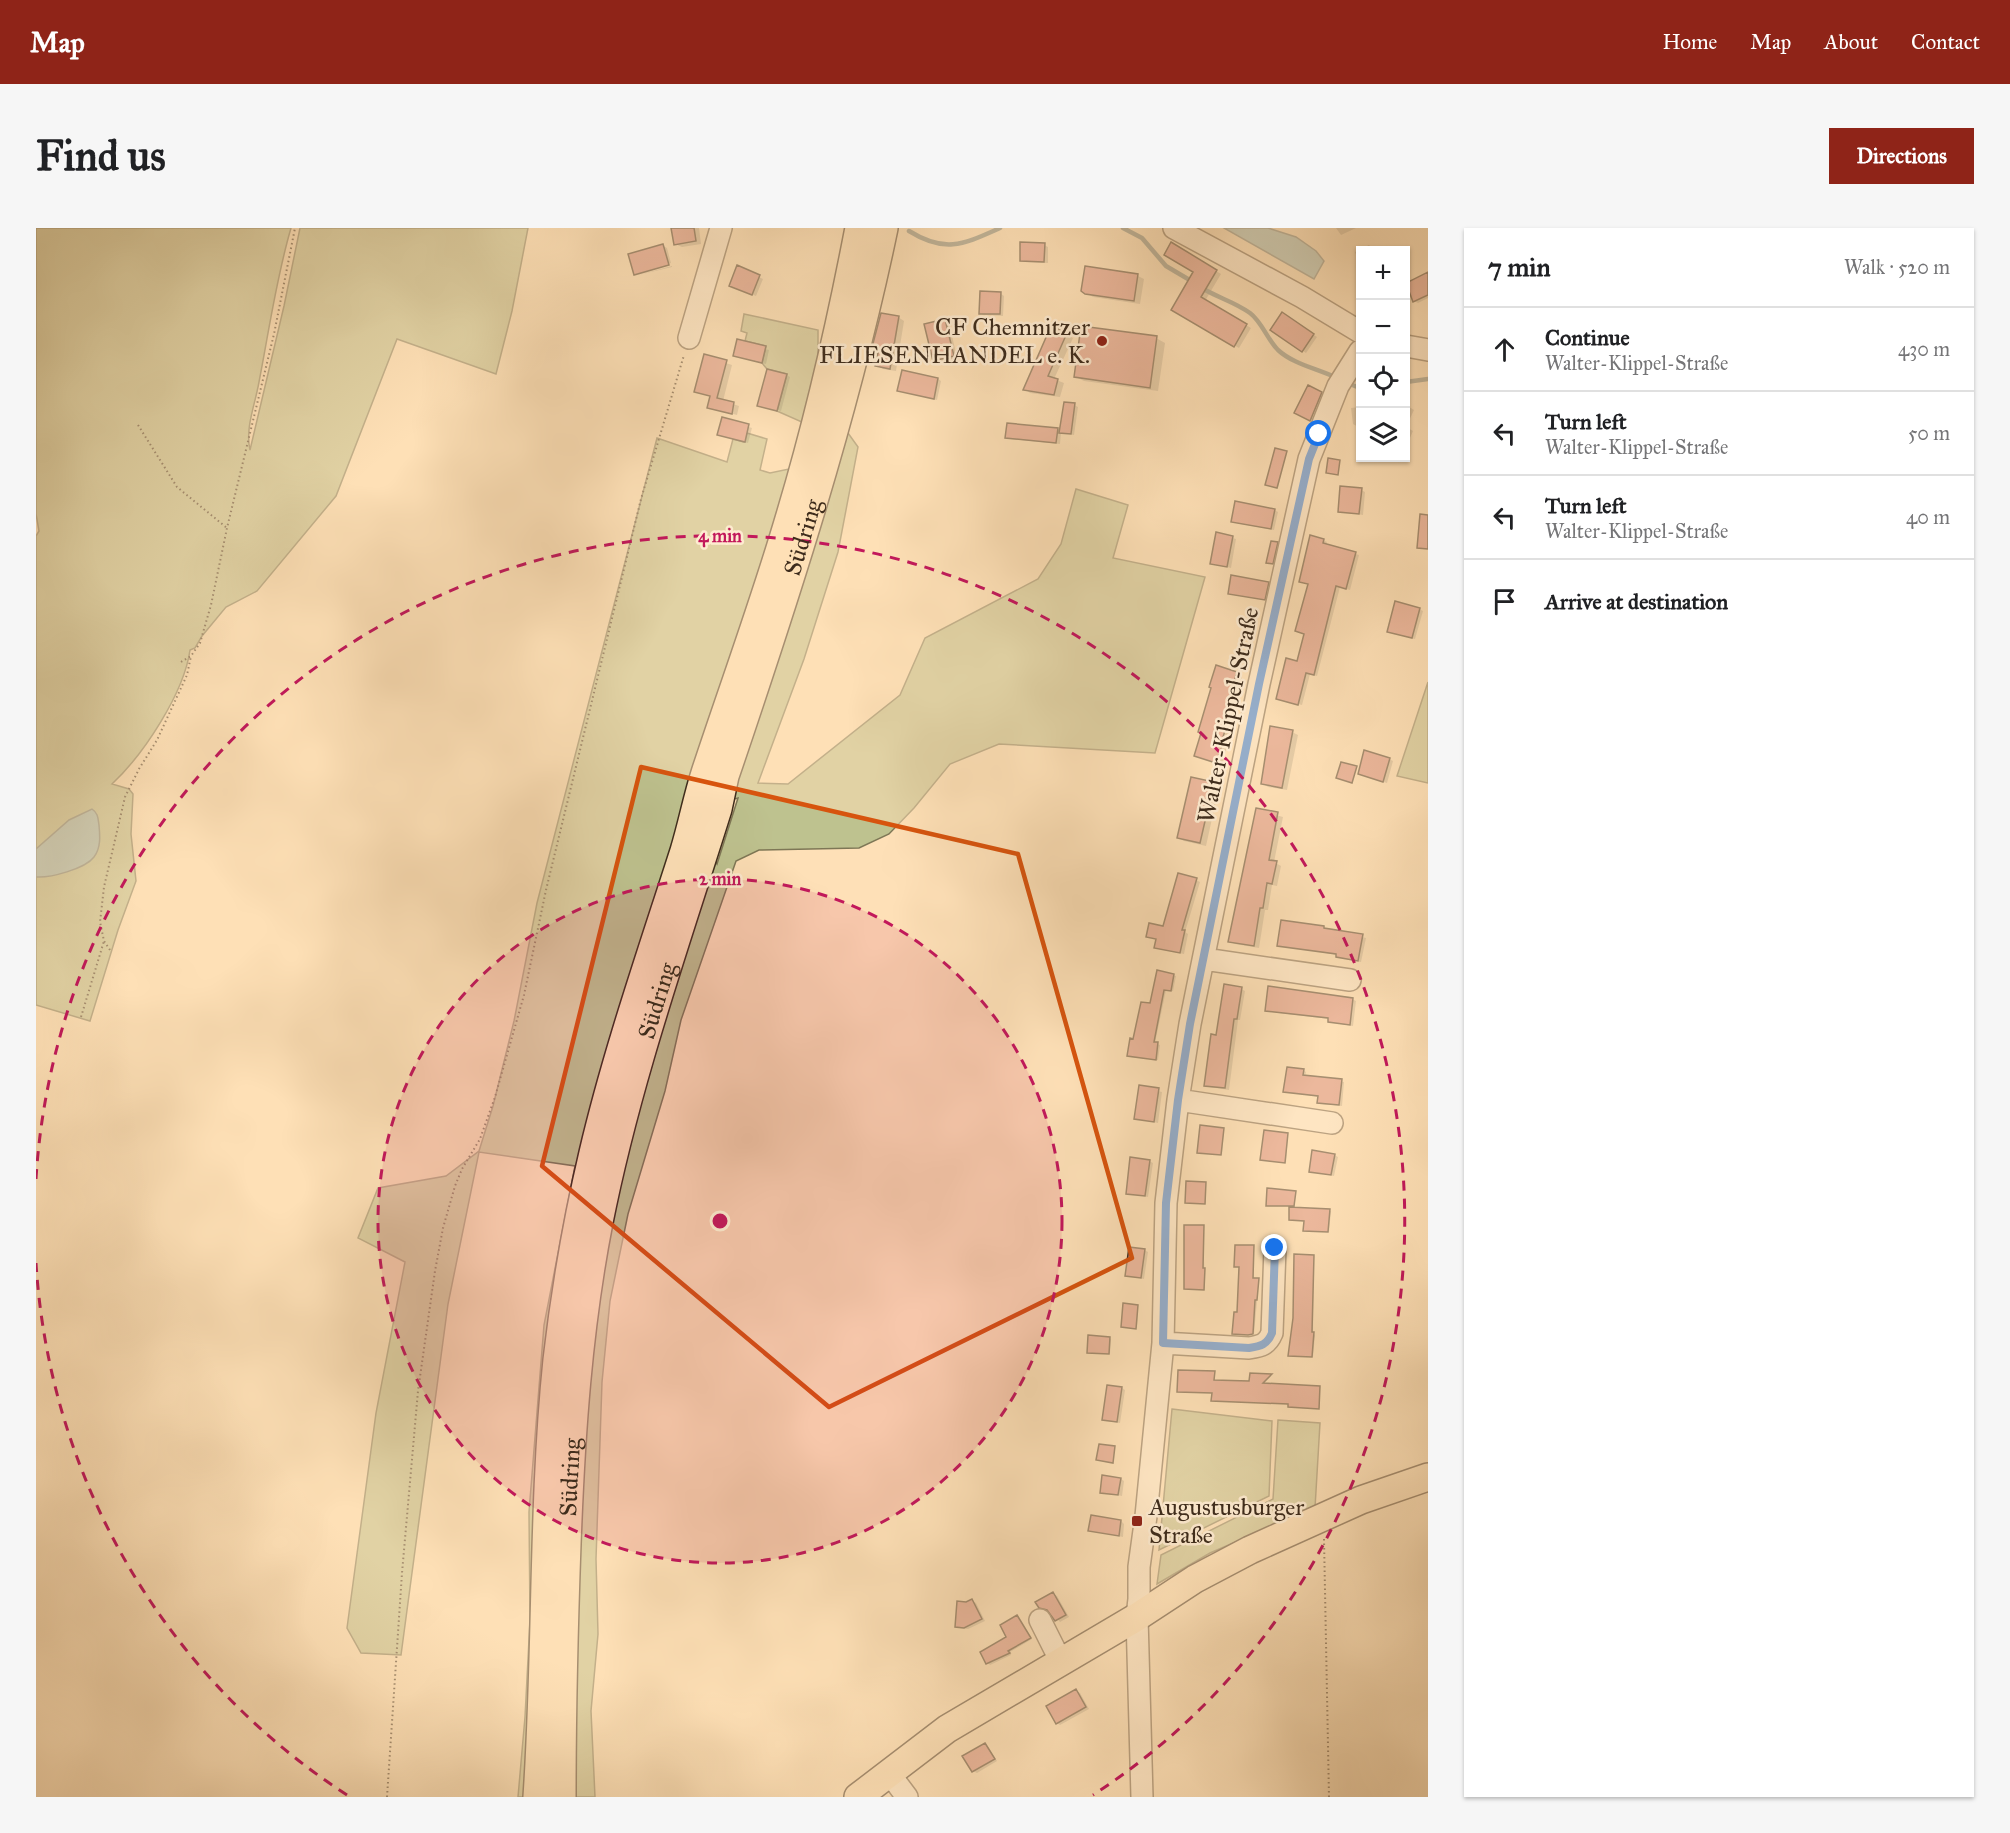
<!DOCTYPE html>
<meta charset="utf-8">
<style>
body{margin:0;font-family:"IM FELL Great Primer",serif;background:#f6f6f6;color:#202124}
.controls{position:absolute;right:18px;top:18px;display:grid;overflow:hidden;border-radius:0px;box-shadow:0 2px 4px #0004}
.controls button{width:54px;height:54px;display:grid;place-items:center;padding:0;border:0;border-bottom:2px solid #e0e0e0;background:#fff;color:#202124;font:30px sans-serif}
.stop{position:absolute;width:18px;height:18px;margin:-14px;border:4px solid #1a73e8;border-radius:50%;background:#fff}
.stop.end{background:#1a73e8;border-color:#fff;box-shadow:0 2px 6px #0008}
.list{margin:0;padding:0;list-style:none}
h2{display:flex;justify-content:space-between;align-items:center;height:78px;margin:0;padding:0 24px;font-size:26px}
h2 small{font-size:20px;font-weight:400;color:#757577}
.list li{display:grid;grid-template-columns:39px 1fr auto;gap:18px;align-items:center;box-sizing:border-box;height:84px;padding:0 24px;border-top:2px solid #e0e0e0}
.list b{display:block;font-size:22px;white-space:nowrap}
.list p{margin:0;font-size:20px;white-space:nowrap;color:#757577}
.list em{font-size:20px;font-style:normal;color:#757577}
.icon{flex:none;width:33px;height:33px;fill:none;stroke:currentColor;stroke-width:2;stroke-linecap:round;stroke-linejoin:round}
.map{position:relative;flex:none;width:1392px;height:1569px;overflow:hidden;border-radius:0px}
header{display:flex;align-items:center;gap:36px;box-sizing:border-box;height:84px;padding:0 30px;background:#8f2418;color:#fff}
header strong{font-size:28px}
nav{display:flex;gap:33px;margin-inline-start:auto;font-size:21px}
.intro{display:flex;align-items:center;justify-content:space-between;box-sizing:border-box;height:144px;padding:0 36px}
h1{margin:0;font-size:42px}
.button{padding:15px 27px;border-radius:0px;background:#8f2418;color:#fff;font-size:21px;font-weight:700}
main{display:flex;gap:36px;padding:0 36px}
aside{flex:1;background:#fff;border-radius:0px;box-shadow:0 2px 4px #0004}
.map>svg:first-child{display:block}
.green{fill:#bec28f;stroke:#7e7756;stroke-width:1.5}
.water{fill:#a1bcb5;stroke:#798278;stroke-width:1.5}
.shadow{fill:#0003}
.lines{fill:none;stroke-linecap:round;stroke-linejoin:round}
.stream{stroke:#798278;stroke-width:4.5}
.building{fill:#d7887c;stroke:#3e2c1c;stroke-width:1.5}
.minor-casing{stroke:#6e5943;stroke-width:24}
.major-casing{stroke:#3e2c1c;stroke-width:30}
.path{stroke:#3e2c1c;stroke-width:2;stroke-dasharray:1.5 3;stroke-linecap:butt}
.minor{stroke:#feebd0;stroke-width:21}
.major{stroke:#fee0b7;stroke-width:27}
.route{stroke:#1a73e8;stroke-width:8}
.marked{fill:none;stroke:#d7540e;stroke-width:4.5;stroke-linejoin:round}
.ring{fill:none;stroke:#c2185b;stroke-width:3;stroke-dasharray:10 8}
.poi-dot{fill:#8f2418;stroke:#feebd0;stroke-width:2}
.labels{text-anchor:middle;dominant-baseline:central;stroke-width:5;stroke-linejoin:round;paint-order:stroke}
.poi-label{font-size:24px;fill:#3e2c1c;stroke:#feebd0;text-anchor:end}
.street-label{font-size:24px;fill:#3e2c1c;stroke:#feebd0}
.centre{fill:#c2185b;stroke:#feebd0;stroke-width:3}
.ring-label{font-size:18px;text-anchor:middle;font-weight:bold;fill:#c2185b;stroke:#feebd0;stroke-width:5;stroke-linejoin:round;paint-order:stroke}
</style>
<header>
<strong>Map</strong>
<nav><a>Home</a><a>Map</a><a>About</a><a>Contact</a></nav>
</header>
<div class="intro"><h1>Find us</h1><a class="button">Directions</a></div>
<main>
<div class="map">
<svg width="1392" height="1569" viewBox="0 0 1392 1569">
<rect width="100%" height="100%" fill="#fee0b7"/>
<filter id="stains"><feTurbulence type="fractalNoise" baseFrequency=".00333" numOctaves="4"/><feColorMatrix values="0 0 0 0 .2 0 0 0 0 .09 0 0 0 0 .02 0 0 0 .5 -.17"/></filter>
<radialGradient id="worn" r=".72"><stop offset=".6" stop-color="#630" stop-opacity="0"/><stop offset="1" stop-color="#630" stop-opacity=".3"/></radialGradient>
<!-- green -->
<path class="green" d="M0,0H255C240,51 233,103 223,154C219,177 209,200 214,222L248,78L264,0H492L476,83L460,146L361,111L300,268L221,363L190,379L166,408L159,420L154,422C148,465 108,526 76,556L93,561L97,566L95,606L100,653L82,702L54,793L0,777V308L3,303L0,286Z
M708,86L782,102V138L768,195L741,183L751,146L731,141L726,135L730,118L709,113L711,105L705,103Z
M711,205L731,211L724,242L734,245L753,241L757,243L589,783L492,1569H482L489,1489L494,1392L493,1284L508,1097L539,938L443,924L412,1076L365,1427L325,1425L311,1400L340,1185L369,1034L322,1010L342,960L410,948L443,923L457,878L478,793L501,675L621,210L691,234L697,211L708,214Z
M812,205L822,219L802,324L768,431L722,555L752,556L864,467L889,410L1002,351L1025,316L1040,261L1092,277L1077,330L1169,349L1119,525L963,516L914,536L878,580L853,606L823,620L723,622L700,633L645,792L629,863L592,986L574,1073L566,1154L560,1331L562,1406L555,1483L559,1569H535L543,1226L572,990L676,629L681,636L702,570L694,572L808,207Z
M1392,454V555L1361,548Z
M1136,1181L1236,1193L1233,1268L1123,1322Z
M1242,1192L1284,1195L1279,1280L1174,1325L1121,1356L1125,1327L1237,1271Z"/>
<!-- water -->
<path class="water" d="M1188,0H1232L1260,9L1280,23L1288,33L1278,51Z
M56,581C62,585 62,590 63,597C64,608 65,620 58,629C49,641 14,650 0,649V621L33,592Z"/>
<!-- shadow -->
<path class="shadow" d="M637,0H663L665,16L646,19L639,16Z
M1300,0H1320L1305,7Z
M1136,16L1185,46L1169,73L1215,100L1203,120L1137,82L1159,44Z
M1008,17L1012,19V35L989,34L985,32Z
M1333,17L1338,22H1324V36L1319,24Z
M627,18L631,20L635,35L600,44Z
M636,38V39L602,47Z
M702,39L727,51L720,68L698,59Z
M1050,40L1102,48L1108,51L1104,76L1057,69L1046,62Z
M1392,46V70L1382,75L1378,73L1370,57Z
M964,65L968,68L967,88L948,87L944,85Z
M1247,86L1281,109L1270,125L1236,101Z
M862,89L868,93L860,143L847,141L841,137L843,126L837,123Z
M909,92L913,94L921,130L902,134L898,132Z
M1016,100L1037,110L1018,151L1028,155L1024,169L994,165L989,161Z
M1120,110L1129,115L1122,163L1048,153L1040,149Z
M702,113L733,122L730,136L698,127Z
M669,128L696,137L687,173L703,178L701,187L673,179L675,169L660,163Z
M750,147L754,149L745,183L727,179Z
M902,151L905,153L901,172L863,162Z
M1273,159L1291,169L1281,195L1260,184Z
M1038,177L1042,179L1038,207L1025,204L1024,216L974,211L971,209L1022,201L1025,203Z
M1370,177L1378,182L1370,199L1377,203L1370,219Z
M1324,179V200L1317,196L1315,180Z
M687,191L716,200L712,215L687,208Z
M1250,224L1242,260L1232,257Z
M1325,262L1329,264L1327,287L1304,283Z
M1238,282L1242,284L1238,302L1200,295Z
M1181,306L1200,311L1195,340L1176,335Z
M1287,312L1291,314L1290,317L1323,327L1314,362L1304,359L1281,448L1274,446L1266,477L1245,472L1262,435L1269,406L1273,356L1268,355Z
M1241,315L1245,317L1240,337L1232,335Z
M1383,381L1387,383L1379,411L1356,405Z
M1200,446L1206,449L1199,471L1202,472L1195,493L1198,495L1186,537L1165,530Z
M1236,500L1256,504L1262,507L1251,562L1232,559L1226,555L1228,550L1226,549Z
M1353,531L1357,533L1351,555L1323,546Z
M1177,555L1183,559L1170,618L1148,613L1142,610Z
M1221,582L1247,589L1238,634L1245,638L1241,658L1236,657L1232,682H1229L1223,720L1199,716L1194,714Z
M1160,652L1164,654L1149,704L1152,706L1148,726L1123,721L1128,699Z
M1288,700L1330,710L1325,734L1305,730L1302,727L1243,717Z
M1122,744L1140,748L1137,763L1130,762L1119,815L1124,817L1122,832L1095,829L1093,828L1098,812L1116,777Z
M1205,761L1209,763L1204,792H1202L1193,862L1173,859L1169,857L1181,809Z
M1316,771L1320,773L1317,798L1297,795L1293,793L1294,791L1234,784L1231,782Z
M1267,842L1270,844L1269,848L1308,854L1306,878L1285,876L1283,874V869L1249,863Z
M1105,859L1126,864L1122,895L1100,890Z
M1188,902L1186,927L1163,925Z
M1252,906L1250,935L1227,932Z
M1298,927L1302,929L1298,948L1275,943Z
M1113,933L1117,935L1112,969L1091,965Z
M1169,955L1170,976L1151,974Z
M1259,964V981L1295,983L1293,1004L1270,1003L1269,993L1255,991V978H1232Z
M1167,999L1169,1062L1151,1061Z
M1218,1019V1051L1223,1052L1218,1106H1199Z
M1108,1022L1112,1024L1108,1051L1091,1047Z
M1278,1028L1277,1106L1279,1107L1277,1129L1255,1128Z
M1102,1078L1101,1100L1087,1099Z
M1054,1109L1075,1111L1074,1126L1054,1125Z
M1179,1144V1153L1215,1154V1147L1235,1148L1227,1157L1284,1160V1180L1255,1179L1254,1175L1178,1173L1177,1165L1144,1164Z
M1086,1160L1089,1162L1084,1195L1071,1193L1068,1191Z
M1085,1251L1088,1253L1086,1268L1066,1264Z
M1085,1293L1088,1296L1087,1309L1054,1302Z
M1017,1366L1021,1368L1033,1389L1024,1394L1014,1382Z
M936,1373L940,1375L949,1393L932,1401L924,1400L920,1398L930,1375Z
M981,1389L996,1411L974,1424L975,1427L954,1437L952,1435L973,1409Z
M1040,1463L1044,1465L1053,1481L1024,1497L1021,1495Z
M949,1516L952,1519L961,1533L941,1545L937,1543L928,1529Z"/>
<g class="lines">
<!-- stream -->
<path class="stream" d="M1087,0L1106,10L1130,38L1157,54
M873,3C910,26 928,16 964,0
M1164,59C1180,69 1199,74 1214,85C1226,94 1231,111 1242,122C1257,136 1282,141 1301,150
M1370,154L1392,151
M1311,155L1324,160"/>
</g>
<!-- building -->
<path class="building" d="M635,0H658L660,13L638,17Z
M984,14L1009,15L1008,34L984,33Z
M1135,14L1181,42L1165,69L1211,96L1198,119L1135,82L1157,44L1128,27Z
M627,16L633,37L598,47L592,26Z
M701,37L724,47L716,67L693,58Z
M1049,38L1102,46L1098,73L1049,66L1045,63Z
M1392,44V67L1377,74L1370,55Z
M944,63L965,64L964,86H943Z
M1246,84L1278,106L1266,124L1234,102Z
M845,85L863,88L854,141L839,138L842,125L835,123Z
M909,91L918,128L897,133L888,96Z
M1015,98L1031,105L1012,148L1022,151L1018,167L987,162Z
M1045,98L1121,108L1114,160L1038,149Z
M701,111L730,118L726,135L697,128Z
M668,126L691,132L681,170L698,174L696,186L671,180L674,168L658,164Z
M731,141L751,146L741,183L721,178Z
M866,142L902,150L898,171L861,163Z
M1272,157L1286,164L1274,193L1258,185Z
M1028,174L1039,175L1035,206L1023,205Z
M686,189L713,196L709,214L681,207Z
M971,195L1022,200L1020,215L969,210Z
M1239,220L1251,223L1241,260L1229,257Z
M1292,230L1304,232L1302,247L1290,245Z
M1304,258L1326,260L1323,286L1302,284Z
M1199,273L1239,281L1235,301L1195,294Z
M1384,286L1392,287V321L1381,320Z
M1180,304L1197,308L1191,339L1174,336Z
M1274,307L1288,311L1287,315L1320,324L1310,361L1300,358L1278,447L1270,445L1262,477L1240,471L1250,430L1261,433L1268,406L1259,403L1272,356L1263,354Z
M1235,313L1242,314L1237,336L1230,335Z
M1195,347L1233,354L1229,372L1192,366Z
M1359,373L1384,380L1376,410L1351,404Z
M1180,437L1201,444L1194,467L1197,468L1190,489L1193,490L1186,512L1188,513L1180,535L1158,528L1165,505L1162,504L1175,460L1173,459Z
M1234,498L1257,502L1246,560L1225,556Z
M1328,522L1354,530L1347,554L1322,546Z
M1305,534L1321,538L1316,555L1300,550Z
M1155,549L1178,554L1164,615L1141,610Z
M1220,580L1242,584L1233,632L1241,633L1236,656L1231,655L1227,680H1224L1218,718L1192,714Z
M1142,645L1161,650L1146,702H1149L1144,725L1118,720L1120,711L1110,709L1113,695L1127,698Z
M1245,692L1288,698V700L1327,706L1322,733L1300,729V726L1241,718Z
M1121,742L1138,746L1135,763L1128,762L1118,814H1122L1120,832L1091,828L1094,810L1097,811L1105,774L1114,775Z
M1188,756L1206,759L1201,791H1198L1189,860L1168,858L1175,806L1180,807Z
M1232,758L1317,770L1314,797L1292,794V790L1229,783Z
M1251,839L1268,841L1267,847L1306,851L1303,877L1281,875L1282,868L1247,864Z
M1103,857L1123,860L1118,894L1098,891Z
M1164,897L1188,900L1185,927L1161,925Z
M1228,902L1252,905L1249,935L1224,932Z
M1276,922L1299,926L1295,947L1273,944Z
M1094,929L1114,932L1109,968L1090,966Z
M1150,953L1170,954L1169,976L1149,975Z
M1231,960L1260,963L1258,978H1230Z
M1253,979L1294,981L1292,1004L1267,1003L1268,993L1253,992Z
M1148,997H1168L1167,1040H1169L1168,1062L1148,1061Z
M1199,1017H1218L1217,1050H1223L1221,1072H1219L1217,1106L1212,1107L1196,1106L1198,1084H1201L1203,1039H1198Z
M1093,1019L1109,1021L1105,1050L1089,1048Z
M1258,1026L1278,1027L1276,1104H1278L1276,1129L1252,1128L1257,1090Z
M1087,1075L1102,1077L1100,1101L1085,1099Z
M1052,1107L1074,1109L1073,1126L1051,1125Z
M1142,1142L1179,1143L1178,1152L1213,1153L1214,1145L1236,1146L1227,1155L1284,1158L1283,1181L1252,1179V1176L1175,1173L1176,1165L1141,1164Z
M1071,1157L1086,1159L1081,1194L1066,1192Z
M1063,1216L1079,1218L1077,1235L1060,1232Z
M1066,1247L1085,1250L1082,1267L1064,1265Z
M1055,1287L1085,1292L1083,1308L1052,1303Z
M1017,1364L1030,1387L1019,1393L1011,1382L1003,1380L999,1374Z
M936,1371L946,1391L928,1400L919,1399L921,1373L930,1374Z
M981,1387L995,1410L972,1423L974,1425L950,1436L944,1424L970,1409L964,1397Z
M1040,1461L1050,1479L1020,1496L1010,1478Z
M949,1515L959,1531L936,1544L926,1528Z"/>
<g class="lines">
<!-- minor casing -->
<g class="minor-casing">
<path id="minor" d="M1138,0L1266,69L1324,104
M653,110L685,0
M1370,118L1392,122
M1168,731L1314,752
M1142,872L1296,895
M1127,1115L1213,1120C1225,1118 1231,1117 1236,1105L1239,1020
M1004,1392L1025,1434
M853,1545L871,1569
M1106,1569L1101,1389L1103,1371V1339L1110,1288L1127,1115L1130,975L1142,872L1154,796L1223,456L1273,231L1302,158L1324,123"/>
</g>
<!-- major casing -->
<g class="major-casing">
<g id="major">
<path d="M501,1569C511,1424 506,1277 521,1132C529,1063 541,993 557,925C581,823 616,723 648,623C656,597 661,570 669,545C697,460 728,376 753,291C782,195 804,99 823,0"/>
<path id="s1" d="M526,1569C526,1485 528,1400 531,1316C535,1208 542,1101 563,994C591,853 639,718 682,581L689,548C750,368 809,187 848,0"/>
<path d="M822,1569L911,1501L1101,1389L1159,1351L1214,1322L1325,1272L1392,1249"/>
</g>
</g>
<!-- path -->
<path class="path" d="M102,197L141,259L191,300
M145,434L155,428L164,415L175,377L191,300L238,106L259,0
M74,722L68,713L64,694L68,659L89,569L103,541L121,512L151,447L155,428
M45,789L68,713
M1288,1311L1293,1569
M351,1569L366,1345L382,1163L399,1043L407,1000L419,958L426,941L444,911L459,869L488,767L510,662L605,271L648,127"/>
<!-- minor -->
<use href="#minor" class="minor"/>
<!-- major -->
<use href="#major" class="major"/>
</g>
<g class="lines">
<!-- route -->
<path class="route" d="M1239,1020L1236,1105C1231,1117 1225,1118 1213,1120L1127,1115L1130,975L1142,872L1154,796L1223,456L1273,231L1283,206"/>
</g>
<!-- marked area -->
<path d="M0 0H1392V1569H0ZM605,539L982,626L1096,1030L793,1179L506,938Z" fill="#fee0b7" fill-opacity=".55" fill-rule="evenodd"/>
<path class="marked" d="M605,539L982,626L1096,1030L793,1179L506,938Z"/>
<!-- distance rings -->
<circle cx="684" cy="993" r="342" fill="#c2185b" fill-opacity=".12"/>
<g class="ring">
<circle cx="684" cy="993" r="342"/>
<path d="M311 1567A685 685 0 0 1 0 1035M0 951A685 685 0 1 1 1057 1567"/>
</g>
<!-- markers -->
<g class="poi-dot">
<circle cx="1066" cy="113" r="6"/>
<rect x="1095" y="1287" width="12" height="12" rx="3"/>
</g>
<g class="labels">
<!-- poi labels -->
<g class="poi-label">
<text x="1054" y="99">CF Chemnitzer<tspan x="1054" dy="28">FLIESENHANDEL e. K.</tspan></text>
<text x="1113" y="1279" text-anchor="start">Augustusburger<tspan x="1113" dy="28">Straße</tspan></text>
</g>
<!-- street labels -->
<g class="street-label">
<text stroke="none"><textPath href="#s1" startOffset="1292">Südring</textPath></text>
<text transform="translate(1192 487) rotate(-78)">Walter-Klippel-Straße</text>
<text stroke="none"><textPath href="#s1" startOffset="806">Südring</textPath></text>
<text stroke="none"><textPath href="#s1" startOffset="320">Südring</textPath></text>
</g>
</g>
<circle cx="684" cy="993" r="9" class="centre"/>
<g class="ring-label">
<text x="684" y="314">4 min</text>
<text x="684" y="657">2 min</text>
</g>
<rect width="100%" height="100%" filter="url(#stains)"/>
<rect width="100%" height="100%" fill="url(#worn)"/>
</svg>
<div class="controls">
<button>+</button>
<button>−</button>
<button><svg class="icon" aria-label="locate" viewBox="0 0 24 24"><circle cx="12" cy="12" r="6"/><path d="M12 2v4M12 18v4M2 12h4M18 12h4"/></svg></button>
<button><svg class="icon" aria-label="layers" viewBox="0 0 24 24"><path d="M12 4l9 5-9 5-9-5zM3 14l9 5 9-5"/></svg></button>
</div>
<div class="stop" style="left:1283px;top:206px"></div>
<div class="stop end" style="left:1239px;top:1020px"></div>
</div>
<aside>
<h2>7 min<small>Walk · 520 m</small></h2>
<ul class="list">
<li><svg class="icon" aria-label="ahead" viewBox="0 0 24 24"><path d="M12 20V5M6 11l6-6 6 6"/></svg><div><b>Continue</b><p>Walter-Klippel-Straße</p></div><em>430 m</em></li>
<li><svg class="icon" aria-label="left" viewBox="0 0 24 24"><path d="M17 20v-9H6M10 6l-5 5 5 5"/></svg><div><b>Turn left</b><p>Walter-Klippel-Straße</p></div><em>50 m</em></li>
<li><svg class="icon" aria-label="left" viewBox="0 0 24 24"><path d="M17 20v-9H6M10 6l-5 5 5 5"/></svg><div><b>Turn left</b><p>Walter-Klippel-Straße</p></div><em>40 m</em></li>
<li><svg class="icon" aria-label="arrive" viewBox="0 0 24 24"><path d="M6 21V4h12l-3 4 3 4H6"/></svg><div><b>Arrive at destination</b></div></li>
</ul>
</aside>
</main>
